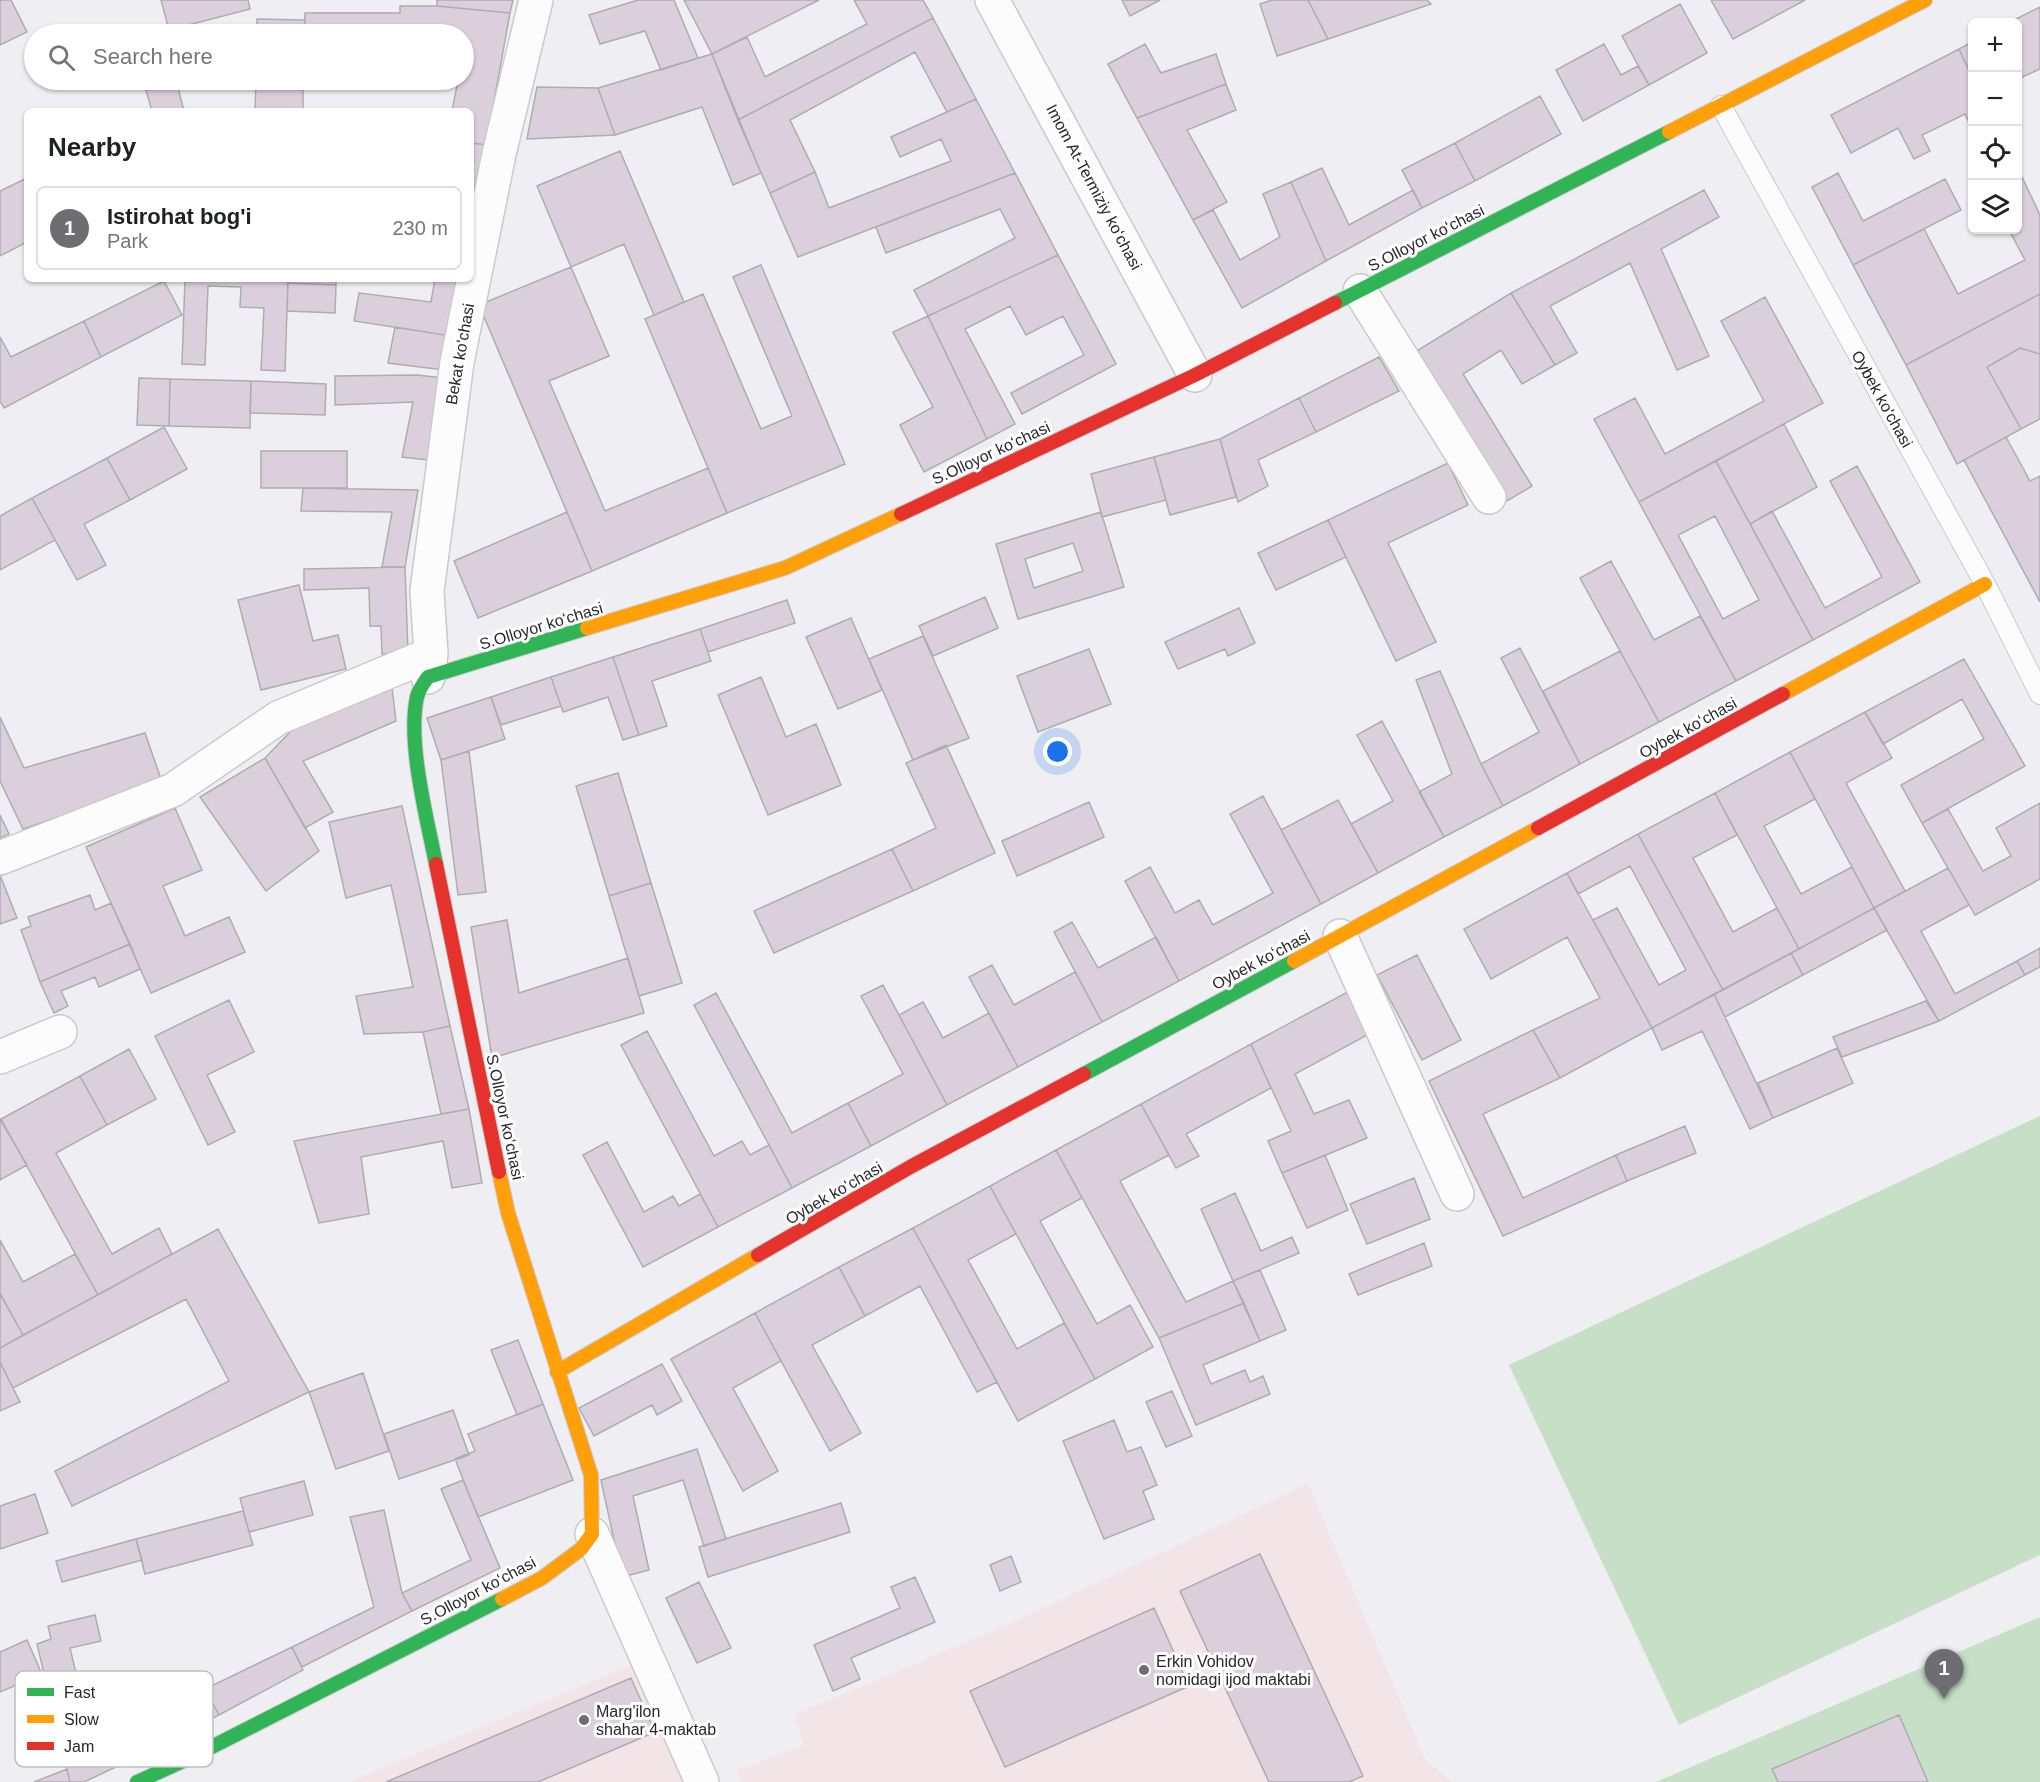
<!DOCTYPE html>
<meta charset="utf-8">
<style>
body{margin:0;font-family:Helvetica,sans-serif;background:#f2f2f2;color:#202124}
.controls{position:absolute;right:18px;top:18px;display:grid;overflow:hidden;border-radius:9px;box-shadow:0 2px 4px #0004}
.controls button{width:54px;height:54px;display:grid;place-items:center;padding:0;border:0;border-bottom:2px solid #e0e0e0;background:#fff;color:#202124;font:30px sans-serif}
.you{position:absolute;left:1058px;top:752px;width:21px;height:21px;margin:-15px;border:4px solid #fff;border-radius:50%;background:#1a73e8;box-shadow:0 0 0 9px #1a73e833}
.badge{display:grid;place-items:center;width:39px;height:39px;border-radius:50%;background:#6d6d72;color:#fff;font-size:20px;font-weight:700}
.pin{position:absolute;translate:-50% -50px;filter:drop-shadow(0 2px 3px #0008)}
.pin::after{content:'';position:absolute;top:32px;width:21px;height:18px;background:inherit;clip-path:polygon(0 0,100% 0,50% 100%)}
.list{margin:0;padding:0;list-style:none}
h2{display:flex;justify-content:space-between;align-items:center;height:78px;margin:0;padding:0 24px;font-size:26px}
h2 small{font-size:20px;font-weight:400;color:#757577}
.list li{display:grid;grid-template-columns:39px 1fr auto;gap:18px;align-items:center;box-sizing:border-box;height:84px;margin:0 12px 12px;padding:0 12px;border:2px solid #e0e0e0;border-radius:9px}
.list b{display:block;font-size:22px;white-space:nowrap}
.list p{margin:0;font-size:20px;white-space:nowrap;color:#757577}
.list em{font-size:20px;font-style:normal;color:#757577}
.icon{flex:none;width:33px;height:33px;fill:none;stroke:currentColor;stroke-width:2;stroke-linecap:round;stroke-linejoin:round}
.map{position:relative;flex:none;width:2040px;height:1782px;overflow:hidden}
.search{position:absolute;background:#fff;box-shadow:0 2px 4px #0004;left:24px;top:24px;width:450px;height:66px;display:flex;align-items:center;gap:15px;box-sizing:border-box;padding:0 21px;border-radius:33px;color:#757577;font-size:22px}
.panel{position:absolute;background:#fff;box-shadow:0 2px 4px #0004;left:24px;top:108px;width:450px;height:174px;border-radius:9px}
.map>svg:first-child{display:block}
.education{fill:#f2e4e7}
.green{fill:#c6dfc6}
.building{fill:#dccfdc;stroke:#adacaf;stroke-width:1.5;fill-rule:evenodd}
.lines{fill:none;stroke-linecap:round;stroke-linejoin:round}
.lane-casing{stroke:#cacace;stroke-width:22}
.street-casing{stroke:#cacace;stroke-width:36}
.fast-casing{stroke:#cacace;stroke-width:16}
.slow-casing{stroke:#cacace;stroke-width:16}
.jam-casing{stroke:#cacace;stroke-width:16}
.lane{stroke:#fcfcfd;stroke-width:20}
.street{stroke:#fcfcfd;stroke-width:33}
.fast{stroke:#30b455;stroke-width:14}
.slow{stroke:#ff9f0a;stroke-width:14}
.jam{stroke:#e5322d;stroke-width:14}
.poi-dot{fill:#6d6d72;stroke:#fff;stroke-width:2}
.labels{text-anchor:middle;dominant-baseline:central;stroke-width:6;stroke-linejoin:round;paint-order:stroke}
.street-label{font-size:16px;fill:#28282c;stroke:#fff}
.poi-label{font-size:16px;fill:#28282c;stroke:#fff;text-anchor:start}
.key{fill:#fff;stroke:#bebec0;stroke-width:1.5}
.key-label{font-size:16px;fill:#28282c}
</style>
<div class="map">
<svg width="2040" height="1782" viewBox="0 0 2040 1782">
<rect width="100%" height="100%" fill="#eeeef3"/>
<!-- education -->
<path class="education" d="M1308,1484L1425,1759L1452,1782H741L737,1771L804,1745L794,1715L1007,1625Z
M646,1659L697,1782H349Z"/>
<!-- green -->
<path class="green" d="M2040,1116V1555L1679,1725L1509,1365Z
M2040,1617V1782H1656Z"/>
<!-- building -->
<path class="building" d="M0,0H11L27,32L0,45Z
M161,0H248L250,9L169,30Z
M437,0H513L510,13L437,6Z
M638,0H674L698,58L661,70L645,31L600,44L589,15Z
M684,0H819L712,54Z
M854,0H923L933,18L738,120L712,54L747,37L765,77L867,24Z
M1122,0H1160L1130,16Z
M1272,0H1308L1328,39L1277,56L1260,4Z
M1308,0H1427L1431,4L1328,39Z
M1711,0H1805L1733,39Z
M1680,4L1707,53L1649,85L1622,36Z
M400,6H437L510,13L486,145L471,143V111H438L439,109L452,111L458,80H464V34H304L305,13H400Z
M2040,7V69L2018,79V22H2010Z
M933,18L976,99L947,112L915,52L790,120L815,172L770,193L738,120Z
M257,19L305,20L304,34H257Z
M1972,42V77L1959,49Z
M1145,44L1161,73L1216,54L1226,84L1137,118L1108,64Z
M1604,44L1621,75L1638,66L1649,85L1583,121L1556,70Z
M1959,49L1972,77V129L1965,114L1922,135L1930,151L1914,159L1898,128L1851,153L1831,115Z
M712,54L761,173L733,185L702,107L615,135L598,88Z
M176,80L184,111H152L146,90Z
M256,80H303V111H255Z
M1226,84L1236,110L1187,130L1227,202L1193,220L1137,118Z
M537,87L598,88L615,135L527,139Z
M1540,96L1561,134L1475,181L1455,143Z
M976,99L1015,173L798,257L770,193L815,172L829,208L951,161L941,139L900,157L891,137Z
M471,143L486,145L471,226Z
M1455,143L1475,181L1422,208L1402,170Z
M620,151L684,302L654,315L624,244L571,267L537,186Z
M1322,168L1349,225L1413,190L1422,208L1326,261L1291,182Z
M1015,173L1058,255L928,316L914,290L1015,238L1000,209L886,253L876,227Z
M1838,173L1863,221L1945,179L1961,210L1853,265L1812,187Z
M2022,177L2040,215V294L1906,365L1853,265L1924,229L1958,294L2025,260L2009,230H2018V225L2021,223L2018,216V179Z
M27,178V242L0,256V191Z
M1291,182L1326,261L1242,308L1193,220L1213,210L1240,260L1280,237L1263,194Z
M1704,190L1719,217L1661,249L1709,356L1677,370L1630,263L1550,306L1577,353L1555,365L1511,293Z
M1058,255L1116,364L1022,414L1011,393L1084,355L1063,316L1026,335L1010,306L965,329L1015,424L987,439L928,316Z
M761,265L845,464L727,513L645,319L703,294L761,429L792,416L733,277Z
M571,267L609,356L549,381L605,511L708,468L727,513L592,571L479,305Z
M185,279H288L285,371L261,370L264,308L240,307L241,287L208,286L205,365L182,364Z
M288,279H336V285L288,283Z
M435,279H461L451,336L354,321L359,293L431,302Z
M164,281L182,315L101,357L84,321Z
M288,283L336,285L335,313L287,311Z
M1511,293L1555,365L1522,384L1501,350L1463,374L1532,486L1507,501L1415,352Z
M2040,294V354L2020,348L1987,367L2021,429L1957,464L1906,365Z
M1765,297L1823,403L1639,502L1594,419L1635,398L1665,454L1764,401L1721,321Z
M928,316L987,439L924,472L900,425L933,407L893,332Z
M84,321L101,357L4,408L0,401V337L11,357Z
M395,327L451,336L444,370L388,363Z
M2020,348L2040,354V419L2021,429L1987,367Z
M1379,357L1399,391L1316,432L1299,398Z
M417,375L443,378L428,460L402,457L413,402L335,405V376Z
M139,378L170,379L169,426L137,425Z
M170,379L251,381L250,428L169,426Z
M251,381L326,384L325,415L250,413Z
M1299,398L1316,432L1258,460L1268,486L1238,502L1220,439Z
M1784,424L1817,487L1750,524L1716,461Z
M164,427L187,469L130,500L107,458Z
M2006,437L2030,481L2040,476V602L1964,460Z
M1220,439L1236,497L1170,515L1154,457Z
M261,451H347V488H261Z
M1154,457L1166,500L1102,517L1091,474Z
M107,458L130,500L84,524L106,565L77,580L32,498Z
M1716,461L1813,640L1736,681L1639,502ZM1715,516L1759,600L1723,619L1678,535Z
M1448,463L1468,505L1388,543L1436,642L1396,661L1328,520Z
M1857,466L1920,582L1813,640L1750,524L1772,511L1825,608L1882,577L1830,481Z
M303,488L418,490L405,567H382L392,512L301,511Z
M32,498L55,540L0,570V516Z
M567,512L592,571L478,618L454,561Z
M1101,512L1124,587L1018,619L996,544ZM1073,543L1083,571L1034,588L1025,559Z
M1328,520L1346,557L1276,590L1258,553Z
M1611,561L1654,640L1700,616L1736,681L1659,722L1580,578Z
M405,567L408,654H382L381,626H370L369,588L304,590V569Z
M299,585L313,641L338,635L346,669L261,690L238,600Z
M985,597L998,628L933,656L919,626Z
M787,600L795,623L708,652L700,629Z
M1239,608L1255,643L1228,656L1225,649L1178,669L1165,642Z
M851,618L882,690L838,709L806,637Z
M700,629L711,661L652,681L667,726L639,735L613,657Z
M923,636L969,738L913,760L869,659Z
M1520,648L1580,764L1503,806L1481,764L1539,732L1501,658Z
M1089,649L1111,704L1038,732L1017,676Z
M1620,651L1659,722L1580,764L1543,691Z
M613,657L639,735L623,740L608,697L563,712L551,677Z
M1964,659L2025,766L1922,823L1901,785L1984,739L1962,699L1883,744L1865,712Z
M1440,671L1481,764L1503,806L1444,837L1419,792L1452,774L1416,680Z
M551,677L561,706L501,725L491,697Z
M761,677L786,737L816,724L841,785L768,815L718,695Z
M392,688L396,721L303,761L333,812L305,828L265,758L292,730Z
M491,697L505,739L441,760L427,718Z
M1865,712L1892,758L1846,783L1905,891L1874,908L1790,752Z
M0,717L24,768L145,733L162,782L23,829L0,781Z
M1382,721L1444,837L1378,873L1351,824L1393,801L1357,735Z
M946,745L995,853L913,891L892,849L936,828L906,763Z
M469,751L486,892L458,895L441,760Z
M1790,752L1815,799L1764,826L1801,894L1852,867L1874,908L1799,949L1715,793Z
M265,758L319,851L266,891L200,797Z
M618,773L651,883L609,896L576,786Z
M1715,793L1737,835L1693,858L1733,932L1777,908L1799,949L1723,990L1638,834Z
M1263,796L1321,904L1179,981L1125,881L1150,867L1175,913L1199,900L1213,925L1273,893L1230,814Z
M1338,800L1378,873L1321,904L1281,830Z
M1089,802L1104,837L1017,876L1002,841Z
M2040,803V879L1975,915L1922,823L1948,809L1983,871L2011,856L1996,828Z
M402,806L450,1026L423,1032L364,1034L356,996L413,987L391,885L346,898L329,822Z
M175,808L202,870L163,886L185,936L229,917L245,952L151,993L86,847Z
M0,815L9,834L0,838Z
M1638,834L1723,990L1652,1028L1593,920L1617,908L1659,985L1686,970L1630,866L1578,894L1567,873Z
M892,849L913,891L774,953L754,911Z
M1948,868L1969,905L1921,931L1955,994L2017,961L2025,975L1939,1021L1874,908Z
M1567,873L1652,1028L1560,1078L1533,1030L1600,998L1567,937L1491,979L1464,929Z
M0,875L17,918L0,924Z
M651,883L682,983L639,996L609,896Z
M90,895L95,910L111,903L130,944L40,982L21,930L31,926L28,917Z
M1874,908L1887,930L1803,975L1791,953Z
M507,920L519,993L628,958L644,1013L492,1058L471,927Z
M1072,922L1098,968L1156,937L1179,981L1102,1022L1054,932Z
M130,944L140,969L99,987L95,977L61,991L68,1006L54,1013L40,982Z
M2040,948V967L2025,975L2017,961Z
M1791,953L1803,975L1725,1017L1714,994Z
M1417,955L1461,1040L1422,1060L1377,975Z
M992,965L1014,1005L1075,972L1102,1022L1018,1067L969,977Z
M883,985L947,1105L871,1146L848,1103L903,1074L861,996Z
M1355,988L1371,1033L1295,1074L1314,1114L1349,1100L1367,1138L1282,1173L1268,1141L1291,1131L1251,1044Z
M716,993L792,1133L848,1103L871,1146L792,1188L694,1005Z
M1714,994L1773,1118L1750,1129L1702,1031L1662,1050L1652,1028Z
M229,1000L254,1052L207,1075L235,1132L208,1145L155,1036Z
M1926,1001L1939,1021L1842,1057L1833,1037Z
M923,1002L943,1038L989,1013L1018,1067L947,1105L899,1015Z
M450,1026L469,1109L441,1114L423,1032Z
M1533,1030L1560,1078L1483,1114L1523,1198L1616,1155L1627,1181L1503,1236L1429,1081Z
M647,1031L714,1156L742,1141L750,1155L769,1145L792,1188L718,1227L621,1045Z
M1251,1044L1271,1088L1186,1134L1199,1156L1176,1168L1141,1104Z
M1837,1048L1853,1083L1773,1118L1758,1083Z
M129,1049L156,1099L107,1125L80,1076Z
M80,1076L107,1125L56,1153L112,1254L159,1228L172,1254L98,1295L1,1119Z
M1141,1104L1169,1155L1120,1181L1186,1302L1233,1281L1244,1303L1159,1338L1056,1150Z
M469,1109L482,1183L452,1188L443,1141L361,1157L369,1214L319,1223L294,1141Z
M0,1119L27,1165L0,1180Z
M1685,1126L1696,1153L1627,1181L1616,1155Z
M607,1142L644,1212L673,1196L679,1206L700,1194L718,1227L643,1267L583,1155Z
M1056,1150L1082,1198L1040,1221L1097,1324L1130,1305L1153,1347L1095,1379L990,1186Z
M1325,1155L1348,1210L1307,1228L1282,1173Z
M1414,1178L1430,1219L1367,1244L1350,1204Z
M990,1186L1016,1234L968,1260L1017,1349L1064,1323L1095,1379L1018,1421L913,1228Z
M1235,1193L1261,1251L1292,1237L1299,1253L1233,1281L1201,1209Z
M913,1228L997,1382L977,1392L920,1286L865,1316L839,1267Z
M218,1229L309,1392L72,1506L55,1471L229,1381L186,1299L13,1388L0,1362V1348Z
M0,1240L23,1282L75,1254L98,1295L23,1335L0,1293Z
M1424,1243L1432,1266L1358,1295L1349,1274Z
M839,1267L865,1316L812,1345L861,1433L830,1451L755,1313Z
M1260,1270L1286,1330L1260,1341L1233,1281Z
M0,1294L23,1335L0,1348Z
M1244,1303L1260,1341L1203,1365L1211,1384L1245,1370L1250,1382L1263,1376L1270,1394L1196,1425L1159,1338Z
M755,1313L781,1361L733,1388L778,1471L743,1491L671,1359Z
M518,1340L543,1404L517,1415L491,1350Z
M0,1362L20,1402L0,1411Z
M662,1364L682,1401L657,1415L652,1405L594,1436L579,1408Z
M363,1373L389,1451L336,1469L309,1392Z
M1172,1391L1192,1436L1166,1447L1146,1402Z
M543,1404L573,1480L478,1517L455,1459L475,1451L468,1434Z
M453,1410L469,1455L399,1479L384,1434Z
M1114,1420L1127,1452L1141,1447L1157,1485L1143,1491L1154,1519L1104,1539L1063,1441Z
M697,1449L726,1539L704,1546L683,1480L633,1496L649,1570L622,1577L601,1480Z
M463,1480L500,1568L412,1611L402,1593L471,1560L441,1489Z
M304,1481L313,1515L249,1532L240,1498Z
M35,1494L48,1533L0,1549V1506Z
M841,1503L850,1532L708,1577L699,1547Z
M384,1510L402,1593L412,1611L302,1667L292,1647L374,1607L350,1517Z
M243,1511L253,1545L145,1574L136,1539Z
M136,1539L142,1560L62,1582L56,1561Z
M1260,1554L1363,1776L1349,1782H1269L1180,1591Z
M1011,1556L1021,1582L1000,1591L990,1565Z
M915,1577L935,1622L851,1658L860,1679L833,1691L814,1645L900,1608L891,1587Z
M699,1582L731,1648L697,1663L666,1598Z
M1154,1608L1189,1686L1005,1767L970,1691Z
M95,1615L101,1641L70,1648L93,1745L135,1724L150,1751L84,1782H70L37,1644L51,1639L48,1626Z
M27,1640L42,1674L0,1692V1652Z
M292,1647L303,1670L219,1715L205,1689Z
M631,1678L655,1732L538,1782H386Z
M205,1689L219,1715L150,1751L135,1724Z
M1899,1715L1928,1782H1778L1772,1769Z
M67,1769L70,1782H34Z"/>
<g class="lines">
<!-- lane casing -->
<g class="lane-casing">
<path id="lane" d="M1721,106L1985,584L2040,694"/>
</g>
<!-- street casing -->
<g class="street-casing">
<path id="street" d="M992,0L1195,375
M1360,291L1489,497
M428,677L431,654L427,591L457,362L499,154L536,0
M0,858L173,790L278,718L431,654
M1340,936L1457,1194
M0,1057L60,1032
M592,1534L702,1782"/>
</g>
<!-- fast casing -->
<g class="fast-casing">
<path id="fast" d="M1335,303L1669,132
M436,864C427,819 407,742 417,697C419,689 423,684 428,677L587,628
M1084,1074L1294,961
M137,1782L192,1757L502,1599"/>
</g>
<!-- slow casing -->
<g class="slow-casing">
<path id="slow" d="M1669,132L1925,0
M587,628L785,568L901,514
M1783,694L1985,584
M1294,961L1538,828
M499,1172L508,1213L591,1475L592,1534L581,1549L542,1578L502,1599
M557,1372L758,1255"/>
</g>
<!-- jam casing -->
<g class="jam-casing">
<path id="jam" d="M901,514L1195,375L1335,303
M1538,828L1783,694
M436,864L499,1172
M758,1255L912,1166L1084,1074"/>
</g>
<!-- lane -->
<use href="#lane" class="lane"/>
<!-- street -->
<use href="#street" class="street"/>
<!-- fast -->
<use href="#fast" class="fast"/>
<!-- slow -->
<use href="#slow" class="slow"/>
<!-- jam -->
<use href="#jam" class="jam"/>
</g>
<!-- markers -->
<g class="poi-dot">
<circle cx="1144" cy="1670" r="6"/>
<circle cx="584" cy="1720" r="6"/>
</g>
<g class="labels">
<!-- street labels -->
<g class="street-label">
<text transform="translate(1094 187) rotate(62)">Imom At-Termiziy koʻchasi</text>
<text transform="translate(1426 238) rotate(-27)">S.Olloyor koʻchasi</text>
<text transform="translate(460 354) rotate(-80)">Bekat ko'chasi</text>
<text transform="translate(1882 399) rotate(61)">Oybek ko'chasi</text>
<text transform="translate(991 453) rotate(-25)">S.Olloyor koʻchasi</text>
<text transform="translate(541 626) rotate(-17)">S.Olloyor koʻchasi</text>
<text transform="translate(1688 728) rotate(-29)">Oybek koʻchasi</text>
<text transform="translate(1261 960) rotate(-28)">Oybek koʻchasi</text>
<text transform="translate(505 1117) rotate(78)">S.Olloyor koʻchasi</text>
<text transform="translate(834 1193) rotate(-30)">Oybek koʻchasi</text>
<text transform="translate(478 1591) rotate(-28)">S.Olloyor koʻchasi</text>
</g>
<!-- poi labels -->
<g class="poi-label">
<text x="1156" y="1661">Erkin Vohidov<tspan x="1156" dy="18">nomidagi ijod maktabi</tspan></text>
<text x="596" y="1711">Marg'ilon<tspan x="596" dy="18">shahar 4-maktab</tspan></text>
</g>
</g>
<!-- legend -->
<rect x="15" y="1671" width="198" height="96" rx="9" class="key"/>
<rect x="27" y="1688" width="27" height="8" fill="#30b455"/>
<rect x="27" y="1715" width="27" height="8" fill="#ff9f0a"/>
<rect x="27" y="1742" width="27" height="8" fill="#e5322d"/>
<g class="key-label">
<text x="64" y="1698">Fast</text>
<text x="64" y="1725">Slow</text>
<text x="64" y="1752">Jam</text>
</g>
</svg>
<div class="controls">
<button>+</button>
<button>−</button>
<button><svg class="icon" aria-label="locate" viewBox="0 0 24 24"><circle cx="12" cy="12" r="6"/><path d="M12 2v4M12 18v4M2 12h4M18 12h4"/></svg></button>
<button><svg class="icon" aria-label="layers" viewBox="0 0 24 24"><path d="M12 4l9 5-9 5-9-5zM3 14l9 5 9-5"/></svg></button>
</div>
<div class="you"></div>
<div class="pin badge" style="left:1944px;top:1699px">1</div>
<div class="search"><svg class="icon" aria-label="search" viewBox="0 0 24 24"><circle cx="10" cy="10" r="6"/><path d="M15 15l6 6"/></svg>Search here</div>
<section class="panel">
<h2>Nearby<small></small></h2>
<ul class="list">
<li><span class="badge">1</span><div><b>Istirohat bog'i</b><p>Park</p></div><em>230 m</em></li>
</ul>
</section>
</div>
